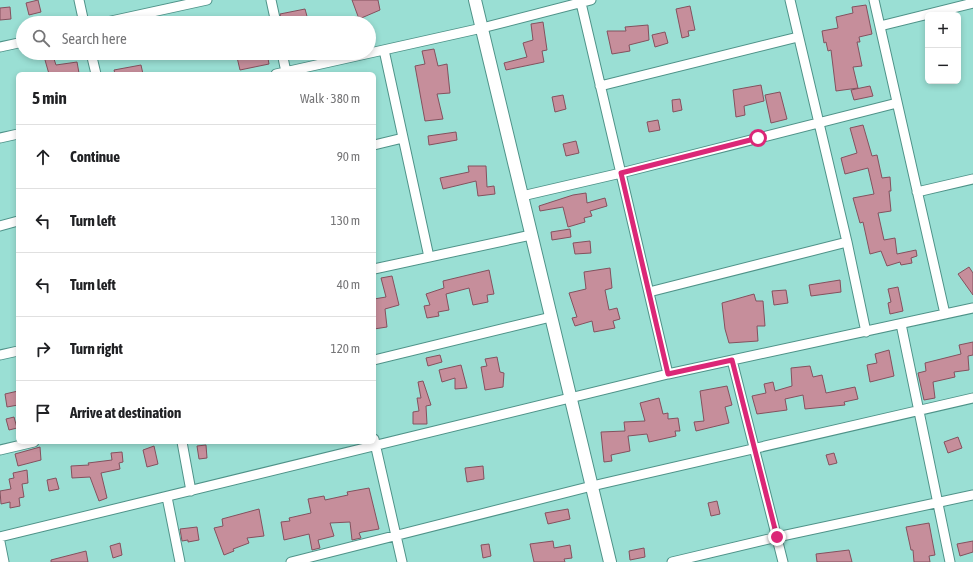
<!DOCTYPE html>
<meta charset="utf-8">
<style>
body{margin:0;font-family:"Asap Condensed",sans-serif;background:#f6f6f6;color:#202124}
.controls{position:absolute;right:12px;top:12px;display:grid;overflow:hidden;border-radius:6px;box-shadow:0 2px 6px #0003}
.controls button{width:36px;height:36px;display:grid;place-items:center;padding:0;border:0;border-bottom:1px solid #e0e0e0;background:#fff;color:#202124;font:20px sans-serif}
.stop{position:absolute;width:12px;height:12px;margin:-9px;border:3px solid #db2777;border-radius:50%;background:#fff}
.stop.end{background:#db2777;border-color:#fff;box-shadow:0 1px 4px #0008}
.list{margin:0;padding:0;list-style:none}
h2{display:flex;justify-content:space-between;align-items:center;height:52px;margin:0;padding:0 16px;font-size:17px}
h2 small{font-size:13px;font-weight:400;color:#757577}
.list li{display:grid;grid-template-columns:26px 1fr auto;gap:12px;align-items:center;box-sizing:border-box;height:64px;padding:0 16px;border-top:1px solid #e0e0e0}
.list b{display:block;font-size:15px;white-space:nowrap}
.list em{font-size:13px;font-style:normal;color:#757577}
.icon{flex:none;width:22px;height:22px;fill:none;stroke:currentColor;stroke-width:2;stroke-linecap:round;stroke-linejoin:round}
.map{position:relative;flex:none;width:973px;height:562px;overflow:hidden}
.search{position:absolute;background:#fff;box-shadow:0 2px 6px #0003;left:16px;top:16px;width:360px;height:44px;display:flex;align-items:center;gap:10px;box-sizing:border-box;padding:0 14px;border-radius:22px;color:#757577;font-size:15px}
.panel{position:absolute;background:#fff;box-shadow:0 2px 6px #0003;left:16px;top:72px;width:360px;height:372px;border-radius:6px}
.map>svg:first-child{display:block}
.building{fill:#c68e9b;stroke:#84515e}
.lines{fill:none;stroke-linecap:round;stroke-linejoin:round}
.street-casing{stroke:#4f9389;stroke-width:11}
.secondary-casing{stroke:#4f9389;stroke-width:14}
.street{stroke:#fff;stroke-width:9}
.secondary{stroke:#fff;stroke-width:12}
.route{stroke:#db2777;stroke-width:5}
</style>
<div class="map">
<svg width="973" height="562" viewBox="0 0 973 562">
<rect width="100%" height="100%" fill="#9adfd4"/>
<!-- building -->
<path class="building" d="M38,0L41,12L29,15L26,3Z
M352,0H378L380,10L359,19Z
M866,5L872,34L859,37L860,42H857L862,66L853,67L858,88L836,91L831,50L828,51L826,42L824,43L822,31L838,28L836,17L853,13L852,7Z
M690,6L695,30L688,31L689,36L682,38L676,9Z
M10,7L11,19L0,20V8Z
M305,9L308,20L282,23L280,14Z
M543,22L547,50L542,51L544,62L506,70L504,63L527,57L523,43L533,40L531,24Z
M648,25L649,40L629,45L630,51L612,54L607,31H626L625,27Z
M665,32L668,43L655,47L652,35Z
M434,49L438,66L447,64L450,93L437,94L443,119L425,121L415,66L425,64L422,51Z
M43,53H52L56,65L77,62L79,73L49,74Z
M236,53H267L269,64L240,70Z
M141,65L143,74H115L114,70Z
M761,85L764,101L744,106L745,115L736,117L733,90Z
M870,86L873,96L854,100L851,90Z
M780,92L787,119L771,123L765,95Z
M563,95L566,109L555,112L552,97Z
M680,99L682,110L673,112L672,100Z
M658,120L660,130L649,132L647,122Z
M863,125L872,156L877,155L882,178L890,177L891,191H889L891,211L878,213L884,240L895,238L897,254L916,250L917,256L911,258L912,263L901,265L900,262L887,266L881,251L870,254L863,222L860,223L853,198L874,194L868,168L845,174L841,158L857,153L850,128Z
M456,132L457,140L429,145L428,136Z
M576,141L579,153L566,156L563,144Z
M468,166H486L487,187L494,186L495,194L478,196L476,181L443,189L440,178L469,172Z
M586,193L587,203L605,198L607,206L590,211L592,216L584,218L585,222L568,227L563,207L540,211L539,206L573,195Z
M570,229L571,237L552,240L551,232Z
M590,241L591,253L575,254L573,243Z
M969,267L973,273V295L958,274Z
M610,268L612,288L605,290L609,310L617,308L620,319L613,321L615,328L594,332L592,321L575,326L572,318L577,317L569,293L586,289L584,272Z
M489,270L494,294L487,295L488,302L473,305L469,288L446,294L449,310L438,312L439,316L427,318L424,306L430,305L426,294L444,288L443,281Z
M392,276L399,305L385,309L387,327L374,329V299L386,297L381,278Z
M840,280L841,292L811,296L809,285Z
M898,287L903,311L890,314L888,303L891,302L888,289Z
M786,290L788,303L774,305L772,291Z
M754,294L756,301H763L765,326H757L758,341L729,343L725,329L722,303Z
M973,342V355L968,356L969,370L954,372L955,377L933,382L935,398L924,400L918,373L926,371L925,363L961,354L959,345Z
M889,350L894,376L870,382L867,365L877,363L875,354Z
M440,355L442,362L428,366L426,358Z
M497,357L500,372L504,373L503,387L485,390L481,367L487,366L485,359Z
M461,365L467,388L455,389V378L442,382L439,370Z
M810,366L813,377L822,375L826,393L855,387L858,399L844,402L845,405L805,409L803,395L785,399L787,410L757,414L752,396L766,393L764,384L773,382L775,391L792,386L791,368Z
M423,381L431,405L426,406L427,424H413V412L419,411L417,398H421L418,382Z
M727,386L732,405L725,407L729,423L696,431L694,422L704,421L700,391Z
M18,391V405L7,407L5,394Z
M659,398L663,414L668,413V419L678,418L680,431H675L676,436L649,442L647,434L628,436L630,451L611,455L612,461L604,462L601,432L625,431L624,422L645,421L640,403Z
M14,417L17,428L9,430L6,419Z
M958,437L962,448L948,453L944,442Z
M206,445L207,458L199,459L197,446Z
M154,446L158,464L147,467L143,450Z
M40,447L41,460L18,466L15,454Z
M122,452L123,462L119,463L120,469L101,473L107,498L99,501L90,477L72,478L71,466L89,465L88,463L112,460L111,453Z
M834,453L837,463L829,465L826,455Z
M483,466L484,479L467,482L465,468Z
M27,470L28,483L22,484L24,497L19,498L20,506L10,508V502L1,504L0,491L11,489L9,479L14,478L13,473Z
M56,478L59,489L49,491L47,480Z
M369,488L379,529L362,532L359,533L361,538L352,540L350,522L330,523L334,536L318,540L320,548L312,550L309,534L284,540L281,522L290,521L289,518L311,513L308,499L324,496L325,500L348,495L347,492Z
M717,501L720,514L711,516L708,503Z
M259,509L264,536L247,538L249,543L233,549L234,551L224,555L214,528L223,526L222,519Z
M568,509L570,519L548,524L545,513Z
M929,523L935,555L929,556L930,562H914L913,550H911L906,527Z
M197,527L199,540L188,542V540L182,541L180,529Z
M553,541L554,548L570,545L572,558L564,559L565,562H534L530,544Z
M973,541V552L960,556L957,544Z
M120,543L122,555L113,558L110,546Z
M489,544L491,556L483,558L481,545Z
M644,548L645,557L630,560L629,551Z
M849,550L852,562H817L816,554Z
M86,551L88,562H51V560Z"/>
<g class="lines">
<!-- street casing -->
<g class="street-casing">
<path id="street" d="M79,0L84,23
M271,0L276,23
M790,0L847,242L866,332
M874,0L945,314
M581,3L668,374
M102,23L207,0
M880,26L973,3
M0,47L23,42
M384,50L429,257
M91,53L96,74
M282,53L286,72
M276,74L482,28L591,0
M600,86L798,37
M0,138L18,134
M374,145L403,138
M917,192L973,179
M522,196L621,173L897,103
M0,226L18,221
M374,269L531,235
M649,292L847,242
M901,324L950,562
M0,355L18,351
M374,360L551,317
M732,360L783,562
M374,439L402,562
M182,442L191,491
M0,450L34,442
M167,497L180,562
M0,537L668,374L973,308
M0,542L4,562
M291,562L592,486L973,398
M672,562L777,537L973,495"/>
</g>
<!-- secondary casing -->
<g class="secondary-casing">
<path id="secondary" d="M475,0L610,562"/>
</g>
<!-- street -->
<use href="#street" class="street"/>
<!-- secondary -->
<use href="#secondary" class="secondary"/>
</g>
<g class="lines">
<!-- route -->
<path class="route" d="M758,138L621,173L668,374L732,360L777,537"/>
</g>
</svg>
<div class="controls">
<button>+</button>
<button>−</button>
</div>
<div class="stop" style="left:758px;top:138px"></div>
<div class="stop end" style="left:777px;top:537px"></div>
<div class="search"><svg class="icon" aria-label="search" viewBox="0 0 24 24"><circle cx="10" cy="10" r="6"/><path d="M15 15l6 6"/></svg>Search here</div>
<section class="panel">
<h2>5 min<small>Walk · 380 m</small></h2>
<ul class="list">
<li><svg class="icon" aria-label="ahead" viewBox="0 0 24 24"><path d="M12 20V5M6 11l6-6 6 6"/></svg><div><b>Continue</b></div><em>90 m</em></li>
<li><svg class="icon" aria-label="left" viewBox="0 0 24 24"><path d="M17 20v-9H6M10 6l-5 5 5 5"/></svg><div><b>Turn left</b></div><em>130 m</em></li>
<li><svg class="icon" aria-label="left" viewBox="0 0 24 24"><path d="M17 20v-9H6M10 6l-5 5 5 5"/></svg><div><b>Turn left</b></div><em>40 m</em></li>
<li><svg class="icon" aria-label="right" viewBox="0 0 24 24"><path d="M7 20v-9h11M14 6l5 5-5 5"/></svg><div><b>Turn right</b></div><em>120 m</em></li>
<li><svg class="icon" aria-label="arrive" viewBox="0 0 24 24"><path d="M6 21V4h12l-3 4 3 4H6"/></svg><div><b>Arrive at destination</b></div></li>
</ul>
</section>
</div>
